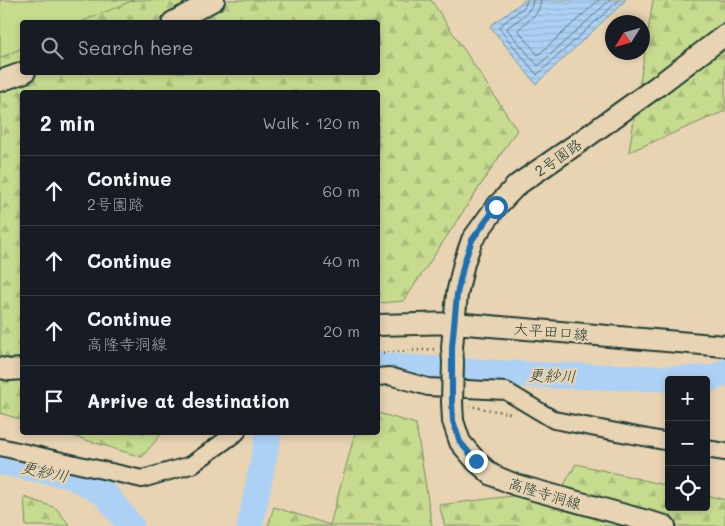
<!DOCTYPE html>
<meta charset="utf-8">
<style>
body{margin:0;font-family:Mali,"Klee One",sans-serif;background:#242831;color:#f1f3f6}
.controls{position:absolute;right:15px;bottom:15px;display:grid;overflow:hidden;border-radius:5px;box-shadow:0 2px 8px #0003}
.controls button{width:45px;height:45px;display:grid;place-items:center;padding:0;border:0;border-bottom:1px solid #363941;background:#171b24;color:#f1f3f6;font:25px sans-serif}
.compass{position:absolute;left:605px;top:15px;width:45px;height:45px;border-radius:50%;background:#171b24;box-shadow:0 2px 8px #0003;rotate:233deg}
.stop{position:absolute;width:15px;height:15px;margin:-11px;border:4px solid #1f6fb2;border-radius:50%;background:#fff}
.stop.end{background:#1f6fb2;border-color:#fff;box-shadow:0 1px 5px #0008}
.list{margin:0;padding:0;list-style:none}
h2{display:flex;justify-content:space-between;align-items:center;height:65px;margin:0;padding:0 20px;font-size:21px}
h2 small{font-size:16px;font-weight:400;color:#9ea1a6}
.list li{display:grid;grid-template-columns:32px 1fr auto;gap:15px;align-items:center;box-sizing:border-box;height:70px;padding:0 20px;border-top:1px solid #363941}
.list b{display:block;font-size:19px;white-space:nowrap}
.list p{margin:0;font-size:16px;white-space:nowrap;color:#9ea1a6}
.list em{font-size:16px;font-style:normal;color:#9ea1a6}
.icon{flex:none;width:28px;height:28px;fill:none;stroke:currentColor;stroke-width:2;stroke-linecap:round;stroke-linejoin:round}
.map{position:relative;flex:none;width:725px;height:526px;overflow:hidden}
.search{position:absolute;background:#171b24;box-shadow:0 2px 8px #0003;left:20px;top:20px;width:360px;height:55px;display:flex;align-items:center;gap:12px;box-sizing:border-box;padding:0 18px;border-radius:5px;color:#9ea1a6;font-size:19px}
.panel{position:absolute;background:#171b24;box-shadow:0 2px 8px #0003;left:20px;top:90px;width:360px;height:345px;border-radius:5px}
.map>svg:first-child{display:block}
.forest{fill:url(#forest-firs);stroke:#738c62;fill-rule:evenodd}
.green{fill:#c7db8f;stroke:#738c62}
.water{fill:url(#water-rules);stroke:#7496a8}
.lines{fill:none;stroke-linecap:round;stroke-linejoin:round}
.shore{stroke:#587881;stroke-width:1}
.river{stroke:#add1f5;stroke-width:26}
.minor-casing{stroke:#1f3d34;stroke-width:20}
.tertiary-casing{stroke:#1f3d34;stroke-width:24}
.path{stroke:#1f3d34;stroke-width:2.5;stroke-dasharray:1 4;stroke-linecap:butt}
.minor{stroke:#e8d3b2;stroke-width:16}
.tertiary{stroke:#e8d3b2;stroke-width:20}
.tertiary-bridge-casing{stroke:#1f3d34;stroke-width:24;stroke-linecap:butt}
.tertiary-bridge{stroke:#e8d3b2;stroke-width:20}
.route{stroke:#1f6fb2;stroke-width:6}
.labels{text-anchor:middle;dominant-baseline:central;stroke-width:4.5;stroke-linejoin:round;paint-order:stroke}
.street-label{font-size:15px;fill:#1f3d34;stroke:#e8d3b2}
.water-label{font-size:16px;font-style:italic;fill:#26443e;stroke:#e8d3b2}
</style>
<div class="map">
<svg width="725" height="526" viewBox="0 0 725 526">
<defs>
<pattern id="forest-firs" width="22" height="20" patternUnits="userSpaceOnUse" patternTransform="scale(1.25)"><rect width="22" height="20" fill="#c7db8f"/><path d="M5 1l3.5 6h-7zM16 11l3.5 6h-7z" fill="#aabd7c"/></pattern>
<pattern id="water-rules" width="6" height="5" patternUnits="userSpaceOnUse" patternTransform="scale(1.25)"><rect width="6" height="5" fill="#add1f5"/><path d="M0 2.5h6" fill="none" stroke="#94b4d3"/></pattern>
</defs>
<rect width="100%" height="100%" fill="#e8d3b2"/>
<filter id="ink" filterUnits="userSpaceOnUse"><feTurbulence type="fractalNoise" baseFrequency=".02" numOctaves="2"/><feDisplacementMap in="SourceGraphic" scale="10" xChannelSelector="R" yChannelSelector="G"/><feConvolveMatrix kernelMatrix="1 2 1 2 8 2 1 2 1" color-interpolation-filters="sRGB"/></filter>
<g filter="url(#ink)">
<!-- forest -->
<path class="forest" d="M0,0L76,7L89,0H431L517,130L404,301L378,303V92H22V420L0,413ZM22,22H378V72H22Z
M653,0H725V111L629,152Z
M378,413L416,424L432,526H268L274,507L330,525L355,433L378,432Z
M63,433L162,432V433L142,457Z
M576,464L669,486V507H706V495L725,500V526H445L439,505L561,490Z
M24,497L56,508L70,526H26Z"/>
<!-- green -->
<path class="green" d="M0,0H134L81,22H22V48L0,58Z"/>
<!-- water -->
<path class="water" d="M525,0H626L536,84L490,26Z"/>
<g class="lines">
<!-- shore -->
<path class="shore" d="M527,0L525,6L500,26L499,28L537,75L619,0
M533,0C532,13 518,20 508,27L507,29L538,66L610,0
M541,0C540,17 527,19 518,30L538,55L599,0"/>
<!-- river -->
<path class="river" d="M378,366L535,375L688,379L713,378L725,372
M0,462L72,476L105,494L131,526
M250,526L269,432"/>
<!-- minor casing -->
<g class="minor-casing">
<path id="minor" d="M378,377L389,376L428,387L506,391L554,420L669,442
M0,447L142,479L191,465L237,432
M706,449L725,452"/>
</g>
<!-- tertiary casing -->
<g class="tertiary-casing">
<path id="tertiary" d="M173,22L214,0
M0,81L25,72
M378,325L455,323L725,346
M453,362L452,347L457,294L464,263L472,240L496,207L517,185L581,141L659,85L725,35
M0,368L10,370L22,369
M453,421L460,442L476,461L492,475L516,485L665,526"/>
</g>
<!-- path -->
<path class="path" d="M378,353L436,349
M469,406L513,414"/>
<!-- minor -->
<use href="#minor" class="minor"/>
<!-- tertiary -->
<use href="#tertiary" class="tertiary"/>
<!-- tertiary-bridge casing -->
<g class="tertiary-bridge-casing">
<path id="tertiary-bridge" d="M453,421L452,402L453,362"/>
</g>
<!-- tertiary-bridge -->
<use href="#tertiary-bridge" class="tertiary-bridge"/>
</g>
</g>
<g class="lines" filter="url(#ink)">
<!-- route -->
<path class="route" d="M476,461L460,442L453,421L452,402V347L457,294L464,263L472,240L496,207"/>
</g>
<g class="labels">
<!-- street labels -->
<g class="street-label">
<text transform="translate(558 157) rotate(-35)">2号園路</text>
<text transform="translate(551 331) rotate(5)">大平田口線</text>
<text transform="translate(545 493) rotate(17)">高隆寺洞線</text>
</g>
<!-- water labels -->
<g class="water-label">
<text transform="translate(552 375) rotate(2)">更紗川</text>
<text transform="translate(45 471) rotate(12)">更紗川</text>
</g>
</g>
</svg>
<div class="controls">
<button>+</button>
<button>−</button>
<button><svg class="icon" aria-label="locate" viewBox="0 0 24 24"><circle cx="12" cy="12" r="6"/><path d="M12 2v4M12 18v4M2 12h4M18 12h4"/></svg></button>
</div>
<svg class="compass" viewBox="-18 -18 36 36"><path d="M0-13l5 13h-10z" fill="#e53935"/><path d="M0 13l5-13h-10z" fill="#9ea1a6"/></svg>
<div class="stop" style="left:496px;top:207px"></div>
<div class="stop end" style="left:476px;top:461px"></div>
<div class="search"><svg class="icon" aria-label="search" viewBox="0 0 24 24"><circle cx="10" cy="10" r="6"/><path d="M15 15l6 6"/></svg>Search here</div>
<section class="panel">
<h2>2 min<small>Walk · 120 m</small></h2>
<ul class="list">
<li><svg class="icon" aria-label="ahead" viewBox="0 0 24 24"><path d="M12 20V5M6 11l6-6 6 6"/></svg><div><b>Continue</b><p>2号園路</p></div><em>60 m</em></li>
<li><svg class="icon" aria-label="ahead" viewBox="0 0 24 24"><path d="M12 20V5M6 11l6-6 6 6"/></svg><div><b>Continue</b></div><em>40 m</em></li>
<li><svg class="icon" aria-label="ahead" viewBox="0 0 24 24"><path d="M12 20V5M6 11l6-6 6 6"/></svg><div><b>Continue</b><p>高隆寺洞線</p></div><em>20 m</em></li>
<li><svg class="icon" aria-label="arrive" viewBox="0 0 24 24"><path d="M6 21V4h12l-3 4 3 4H6"/></svg><div><b>Arrive at destination</b></div></li>
</ul>
</section>
</div>
